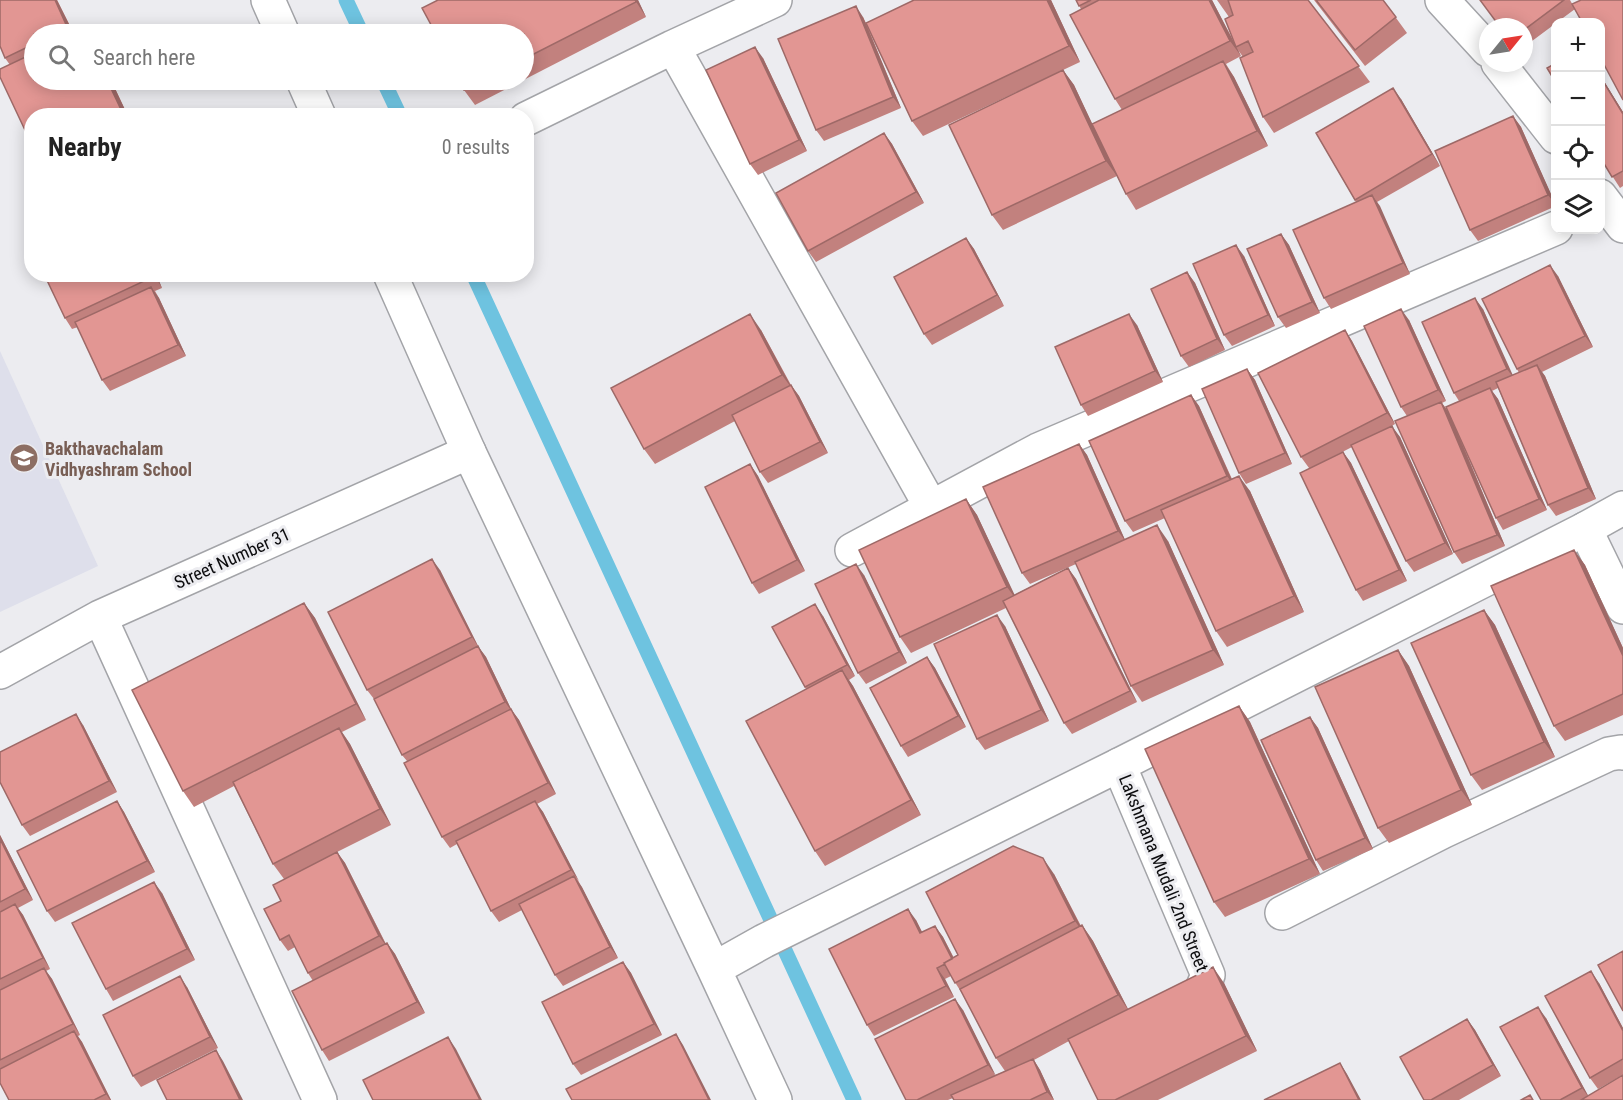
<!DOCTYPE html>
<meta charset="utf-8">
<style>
body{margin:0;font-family:"Roboto Condensed",sans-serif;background:#f2f2f2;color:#222}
.controls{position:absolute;right:18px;top:18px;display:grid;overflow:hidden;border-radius:12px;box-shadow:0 3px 15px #0003}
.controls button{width:54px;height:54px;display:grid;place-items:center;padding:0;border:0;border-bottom:2px solid #e0e0e0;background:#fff;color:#222;font:30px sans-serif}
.compass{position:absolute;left:1479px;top:18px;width:54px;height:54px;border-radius:50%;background:#fff;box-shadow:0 3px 15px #0003;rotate:60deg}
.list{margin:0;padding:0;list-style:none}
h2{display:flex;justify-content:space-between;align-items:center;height:78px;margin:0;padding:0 24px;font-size:26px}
h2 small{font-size:20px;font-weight:400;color:#767676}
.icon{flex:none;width:33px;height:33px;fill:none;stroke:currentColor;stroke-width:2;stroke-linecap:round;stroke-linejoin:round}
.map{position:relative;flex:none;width:1623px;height:1100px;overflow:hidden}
.search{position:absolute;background:#fff;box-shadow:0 3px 15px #0003;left:24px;top:24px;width:510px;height:66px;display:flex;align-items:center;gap:15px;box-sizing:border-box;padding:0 21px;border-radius:33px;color:#767676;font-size:22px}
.panel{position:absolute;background:#fff;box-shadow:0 3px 15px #0003;left:24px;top:108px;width:510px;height:174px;border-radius:24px}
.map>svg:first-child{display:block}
.built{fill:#dedfeb}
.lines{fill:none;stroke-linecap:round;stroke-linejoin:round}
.stream{stroke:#6ec3e0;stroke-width:15}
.minor-casing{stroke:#a3a4a8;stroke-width:36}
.tertiary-casing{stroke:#a3a4a8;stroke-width:36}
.minor{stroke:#fff;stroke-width:33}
.tertiary{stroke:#fff;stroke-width:33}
.wall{fill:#c2817e}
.shaded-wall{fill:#9e6967}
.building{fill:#e29693;stroke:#9e6967;stroke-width:1.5}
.labels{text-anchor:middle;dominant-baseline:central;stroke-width:6;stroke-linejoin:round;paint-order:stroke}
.education-label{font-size:18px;font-weight:bold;fill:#785e54;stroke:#ececf0;text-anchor:start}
.street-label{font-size:18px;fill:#0c0c0e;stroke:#ececf0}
</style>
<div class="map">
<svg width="1623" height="1100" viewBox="0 0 1623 1100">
<rect width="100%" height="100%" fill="#ececf0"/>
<!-- built -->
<path class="built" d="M0,351L98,566L0,612Z"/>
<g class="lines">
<!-- stream -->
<path class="stream" d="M346,0L362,34
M383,80L400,116
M473,274L854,1100"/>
<!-- minor casing -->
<g class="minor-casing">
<path id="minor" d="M1442,0L1488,50
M673,47L931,507
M1498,63L1556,137
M526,119L673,47L775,0
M1600,196L1623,226
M1585,529L1623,607
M852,550L1038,450L1556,228
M100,617L320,1100
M0,672L100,617L469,452
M1119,765L1208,975L1195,1005L1188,1010
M1282,913L1444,831L1609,754L1621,752L1623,753"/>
</g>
<!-- tertiary casing -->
<g class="tertiary-casing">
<path id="tertiary" d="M268,0L283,34
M303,80L319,116
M390,274L469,452L714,969L775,1100
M714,969L764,941L1119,765L1585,529L1623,508"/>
</g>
<!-- minor -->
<use href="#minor" class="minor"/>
<!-- tertiary -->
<use href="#tertiary" class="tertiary"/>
</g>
<!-- wall -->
<path class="wall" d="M57,0L74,34H34V80H111L128,116H32L10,65L5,58Z
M438,0H638L646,17L475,105L464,90L459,80H524V34Z
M1051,0L1080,62L1063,70L1074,85L1092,124L1122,110L1115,99L1081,9L1076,0H1212L1234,42L1229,17L1217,0H1308L1370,82L1274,133L1263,117L1243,57L1238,50L1241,56L1226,64L1234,77L1268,146L1136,210L1126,194L1117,176L1003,230L992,215L1055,74L923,136L912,121L866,23L901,108L824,141L816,130L863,17L866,23Z
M1314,0H1383L1407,33L1365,66Z
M1480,0H1570L1575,9L1524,47V27Z
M763,58L807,151L758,175L750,164Z
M1600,75L1623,112V186L1620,188L1600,157Z
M1401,99L1440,166L1377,202L1410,274L1331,309L1324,298L1356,202L1316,133Z
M1513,116L1521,127L1556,206L1478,241L1470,230Z
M884,133L892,144L924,203L816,262L808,251Z
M1281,234L1289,245L1320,313L1286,328L1278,317Z
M966,238L974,249L1004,306L932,345L924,334Z
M1244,256L1275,326L1232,346L1224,335Z
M1187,272L1195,283L1225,350L1189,367L1181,356Z
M156,274L162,288L155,291L159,298L186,356L110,391L102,380L78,327L72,329L65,318Z
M1558,276L1593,347L1542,372L1545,376L1596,499L1556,516L1548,505L1498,388L1492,391L1498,399L1547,510L1503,530L1496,518L1455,426L1505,546L1462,564L1454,552L1407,416L1401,407L1409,320L1446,401L1442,403L1448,411L1459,401L1454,393L1483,309L1512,376L1519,373L1517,369Z
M1137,325L1163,382L1088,416L1081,405Z
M761,330L791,385L799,396L828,453L768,483L760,472L735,421L655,464L644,449Z
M1345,330L1352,341L1395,424L1390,427L1400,437L1453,554L1414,572L1406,561L1352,447L1319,464L1343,452L1351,463L1407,581L1363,601L1356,590L1309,468L1301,457Z
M1247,369L1255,380L1292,464L1246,484L1239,473Z
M1191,395L1199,406L1232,479L1250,491L1304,612L1227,647L1216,631L1165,518L1133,532L1125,521Z
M1079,444L1087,455L1125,540L1168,541L1224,665L1142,702L1131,686L1076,564L1030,584L1022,573Z
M750,464L758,476L805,571L759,594L752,583Z
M966,499L977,515L1014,595L1068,568L1076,579L1137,702L1072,734L1064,723L1006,608L911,653L900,637Z
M1574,550L1585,565L1623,648V715L1565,741L1554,726Z
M440,570L479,648L486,657L511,709L519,720L556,794L537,804L543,812L618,958L563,986L555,975L522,910L499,922L491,911L457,844L450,848L442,837L407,761L402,755L374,699L367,690Z
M864,575L907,663L866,684L858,673Z
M304,603L315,618L366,720L342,732L350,744L391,825L337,852L345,863L386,944L387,943L395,954L425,1013L329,1061L322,1050L313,981L308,973L295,947L288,951L280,940L281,901L284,879L273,864L234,786L194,807L183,791Z
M1484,610L1495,625L1555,757L1482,790L1471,775Z
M823,616L855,676L849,680L853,686L921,815L825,866L815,851L806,689L772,627Z
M1005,626L1049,721L985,750L977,739Z
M1398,650L1409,666L1472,805L1389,843L1378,828Z
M927,657L935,668L966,727L908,757L901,746Z
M1239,706L1250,722L1320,874L1225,917L1214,902Z
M1310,717L1318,728L1373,849L1323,871L1316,860Z
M83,725L117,792L30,836L22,825Z
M117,801L124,812L155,872L55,922L47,911Z
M0,835L33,900L18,908L23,915L50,969L46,971L52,979L80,1035L78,1036L82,1042L111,1100H9L0,1083Z
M1054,874L1081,926L1082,925L1093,941L1128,1009L1224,983L1257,1051L1158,1100H1098L1069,1041L1034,1060L1040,1070L1054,1100H954L953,1098L948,1100H906L963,1010L995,1075L1005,1071L996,1058L963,995L951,976L945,979L954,997L874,1036L867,1025L916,920L922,932L935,926L943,937L954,958L958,955Z
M162,893L195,960L113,1001L106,989Z
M623,962L631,973L662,1035L581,1075L573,1064Z
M1599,983L1623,1028V1075L1598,1089L1590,1078Z
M187,987L218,1048L141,1087L133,1076Z
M1546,1018L1588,1096L1623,1100H1541Z
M1467,1019L1475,1030L1501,1076L1459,1100H1424Z"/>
<!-- shaded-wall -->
<path class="shaded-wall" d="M55,0H57L74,34H72L68,29Z
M635,0H638L646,17Z
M1047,0H1051L1080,62L1069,46Z
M1209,0H1212L1241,56L1230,41Z
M856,6L863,17L901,108L893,97Z
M755,47L763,58L807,151L799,140Z
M1223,61L1234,77L1268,146L1257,131Z
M1063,70L1074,85L1117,176L1106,161Z
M1600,75L1623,112V114L1600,76Z
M107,80H111L128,116H124Z
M1393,88L1401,99L1440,166L1432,154Z
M1513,116L1521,127L1556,205L1548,195Z
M884,133L892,144L924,203L916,192Z
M1372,195L1380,206L1410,274L1403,263Z
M1281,234L1289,245L1320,313L1312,302Z
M966,238L974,249L1004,306L997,295Z
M1236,245L1244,256L1275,326L1268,315Z
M1550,265L1558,276L1593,347L1585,336Z
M1187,272L1195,283L1225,350L1217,339Z
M154,274H156L162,288L155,276Z
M151,287L159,298L186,356L178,345Z
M1475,298L1483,309L1515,380L1507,369Z
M1401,309L1409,320L1446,401L1438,390Z
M750,314L761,330L793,390L782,375Z
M1129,314L1137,325L1163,382L1155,371Z
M1345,330L1352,341L1395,424L1387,413Z
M1537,365L1545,376L1596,499L1588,488Z
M1247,369L1255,380L1292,464L1285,453Z
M791,385L799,396L828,453L820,442Z
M1490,388L1498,399L1547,510L1539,499Z
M1191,395L1199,406L1235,487L1227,476Z
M1441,402L1449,413L1505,546L1497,535Z
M1392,426L1400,437L1453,554L1445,543Z
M1079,444L1087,455L1126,542L1118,531Z
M1343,452L1351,463L1407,581L1399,570Z
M750,464L758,476L805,571L797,560Z
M1239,476L1250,491L1304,612L1294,596Z
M966,499L977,515L1018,602L1007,587Z
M1157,525L1168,541L1224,665L1213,650Z
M1574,550L1585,565L1623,648V656Z
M432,559L440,570L479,648L472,637Z
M856,564L864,575L907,663L899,652Z
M1068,568L1076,579L1137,702L1130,691Z
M304,603L315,618L366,720L356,704Z
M815,604L823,616L855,676L847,665Z
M1484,610L1495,625L1555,757L1544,742Z
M997,615L1005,626L1049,721L1041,710Z
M478,646L486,657L513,713L505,702Z
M1398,650L1409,666L1472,805L1461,790Z
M927,657L935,668L966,727L958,716Z
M842,670L853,686L921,815L911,800Z
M1239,706L1250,722L1320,874L1309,859Z
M511,709L519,720L556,794L548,783Z
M76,714L83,725L117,792L109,781Z
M1310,717L1318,728L1373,849L1365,838Z
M339,728L350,744L391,825L380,809Z
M117,801L124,812L155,872L147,861Z
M535,801L543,812L579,881L571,870Z
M0,835L33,900L25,889L0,839Z
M337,852L345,863L387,947L379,936Z
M1043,858L1054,874L1086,937L1075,921Z
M574,876L582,887L618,958L610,947Z
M154,882L162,893L195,960L187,949Z
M15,904L23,915L50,969L43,958Z
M908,909L916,920L928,944L920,933Z
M1082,925L1093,941L1129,1011L1118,995Z
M935,926L943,937L960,971L953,960Z
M387,943L395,954L425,1013L417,1002Z
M623,962L631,973L662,1035L654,1024Z
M1213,967L1224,983L1257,1051L1246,1036Z
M44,968L52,979L80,1035L73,1024Z
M937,968L945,979L954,997L946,986Z
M1591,971L1599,983L1623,1028V1031Z
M180,976L187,987L218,1048L210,1037Z
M955,999L963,1010L996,1076L988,1065Z
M1538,1007L1546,1018L1590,1099L1582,1088Z
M1467,1019L1475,1030L1501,1076L1493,1065Z
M74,1031L82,1042L111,1100H110L106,1094Z
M676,1034L683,1045L711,1100H709Z
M448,1037L456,1049L482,1100H480Z
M216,1050L223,1061L243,1100H240Z
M1033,1059L1040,1070L1054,1100L1047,1092Z
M1340,1063L1347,1074L1361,1100H1359Z"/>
<!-- building -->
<path class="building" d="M0,0H55L68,29L56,34H34V44L5,58L0,46Z
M438,0H635L636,2L524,59V34H436L422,8Z
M914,0H1047L1069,46L912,121L866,23Z
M1076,0H1091L1079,6Z
M1099,0H1209L1230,41L1115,99L1070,15Z
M1228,0H1308L1359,66L1263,117L1240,58L1253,52L1248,41L1236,47L1225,19L1233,15Z
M1316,0H1383L1396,17L1355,50Z
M1480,0H1564L1524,30V27H1500Z
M1581,0H1623V100L1600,57V22H1582L1572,4Z
M856,6L893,97L816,130L778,39Z
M84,30L86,34H75Z
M755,47L799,140L750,164L706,70Z
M34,53V80H107L124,116H32V145L0,77V69Z
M1223,61L1257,131L1126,194L1092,124Z
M1556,63V83L1547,68Z
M1063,70L1106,161L992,215L949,125Z
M1600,76L1623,114V171L1612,177L1600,157Z
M459,80H484L464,90Z
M1393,88L1432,154L1355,200L1316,133Z
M1513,116L1548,195L1470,230L1435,151Z
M884,133L916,192L808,251L776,193Z
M1372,195L1403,263L1324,298L1293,230Z
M1281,234L1312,302L1278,317L1247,249Z
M966,238L997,295L924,334L894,277Z
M1236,245L1268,315L1224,335L1193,264Z
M1550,265L1585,336L1517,369L1482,299Z
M1187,272L1217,339L1181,356L1151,289Z
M44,274H154L155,276L65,318Z
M151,287L178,345L102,380L75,322Z
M1475,298L1507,369L1454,393L1422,322Z
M1401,309L1438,390L1401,407L1364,326Z
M750,314L782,375L644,449L611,388Z
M1129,314L1155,371L1081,405L1055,347Z
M1345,330L1387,413L1301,457L1258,373Z
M1537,365L1588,488L1548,505L1496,382Z
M1247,369L1285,453L1239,473L1202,389Z
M791,385L820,442L760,472L732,415Z
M1490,388L1539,499L1496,518L1446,407Z
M1191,395L1227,476L1125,521L1089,441Z
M1441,402L1497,535L1454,552L1395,421Z
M1392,426L1445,543L1406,561L1351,445Z
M1079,444L1118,531L1022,573L983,487Z
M1343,452L1399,570L1356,590L1300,473Z
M750,464L797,560L752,583L705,487Z
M1239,476L1294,596L1216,631L1161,510Z
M966,499L1007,587L900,637L859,550Z
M1157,525L1213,650L1131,686L1075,562Z
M1574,550L1623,656V694L1554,726L1491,586Z
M432,559L472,637L367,690L328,612Z
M856,564L899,652L858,673L815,584Z
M1068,568L1130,691L1064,723L1003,601Z
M304,603L356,704L183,791L132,690Z
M815,604L847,665L805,687L772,627Z
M1484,610L1544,742L1471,775L1411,643Z
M997,615L1041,710L977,739L934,644Z
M478,646L505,702L402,755L374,699Z
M1398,650L1461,790L1378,828L1315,687Z
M927,657L958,716L901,746L870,688Z
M842,670L911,800L815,851L746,721Z
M1239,706L1309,859L1214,902L1145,749Z
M511,709L548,783L442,837L404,763Z
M76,714L109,781L22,825L0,782V752Z
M1310,717L1365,838L1316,860L1261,740Z
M339,728L380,809L273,864L233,782Z
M117,801L147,861L47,911L17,851Z
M535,801L571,870L491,911L456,841Z
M0,839L25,889L0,902Z
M1013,846L1043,858L1075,921L955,983L944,963L958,955L926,892Z
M337,852L379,936L308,973L289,935L280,940L264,909L281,901L273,885Z
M574,876L610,947L555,975L519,904Z
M154,882L187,949L106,989L72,923Z
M15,904L43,958L0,979V912Z
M908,909L920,933L935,926L952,959L944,963L945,964L937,968L946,986L867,1025L829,949Z
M1082,925L1118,995L996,1058L960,989Z
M387,943L417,1002L322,1050L292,991Z
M1623,951V1011L1598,965Z
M623,962L654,1024L573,1064L542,1002Z
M1213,967L1246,1036L1115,1100H1098L1068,1039Z
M44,968L73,1024L0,1060V990Z
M1591,971L1623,1031V1059L1590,1078L1545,996Z
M180,976L210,1037L133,1076L103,1015Z
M955,999L988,1065L917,1100H906L875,1039Z
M1538,1007L1582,1088L1560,1100H1541L1500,1027Z
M1467,1019L1493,1065L1431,1100H1424L1400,1057Z
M74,1031L106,1094L94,1100H9L0,1083V1069Z
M676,1034L709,1100H572L566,1089Z
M448,1037L480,1100H373L363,1080Z
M216,1050L240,1100H167L157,1080Z
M1033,1059L1047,1092L1030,1100H954L951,1095Z
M1340,1063L1359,1100H1264Z
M1623,1075V1100H1581Z
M1530,1095L1533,1100H1521Z"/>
<!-- icons -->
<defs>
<g id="school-disc" transform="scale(1.5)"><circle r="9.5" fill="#8d6e63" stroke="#ececf0"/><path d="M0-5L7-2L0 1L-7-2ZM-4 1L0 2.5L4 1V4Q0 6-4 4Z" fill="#fff"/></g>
</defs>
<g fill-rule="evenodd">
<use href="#school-disc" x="24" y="458"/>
</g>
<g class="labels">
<!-- education labels -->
<g class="education-label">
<text x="45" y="448">Bakthavachalam<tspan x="45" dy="21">Vidhyashram School</tspan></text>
</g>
<!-- street labels -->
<g class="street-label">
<text transform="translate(232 558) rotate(-24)">Street Number 31</text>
<text transform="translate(1164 873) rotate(68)">Lakshmana Mudali 2nd Street</text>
</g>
</g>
</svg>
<div class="controls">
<button>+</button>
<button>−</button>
<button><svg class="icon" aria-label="locate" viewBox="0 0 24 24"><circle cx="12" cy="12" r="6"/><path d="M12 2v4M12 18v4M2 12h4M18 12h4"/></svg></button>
<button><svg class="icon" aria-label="layers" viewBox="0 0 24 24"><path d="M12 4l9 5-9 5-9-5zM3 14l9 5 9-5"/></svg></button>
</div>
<svg class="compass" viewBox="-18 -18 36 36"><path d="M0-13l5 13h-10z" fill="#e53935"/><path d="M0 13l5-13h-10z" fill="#767676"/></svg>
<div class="search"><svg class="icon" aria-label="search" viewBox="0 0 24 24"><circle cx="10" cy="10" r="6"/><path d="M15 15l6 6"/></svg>Search here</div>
<section class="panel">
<h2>Nearby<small>0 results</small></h2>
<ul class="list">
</ul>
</section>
</div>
